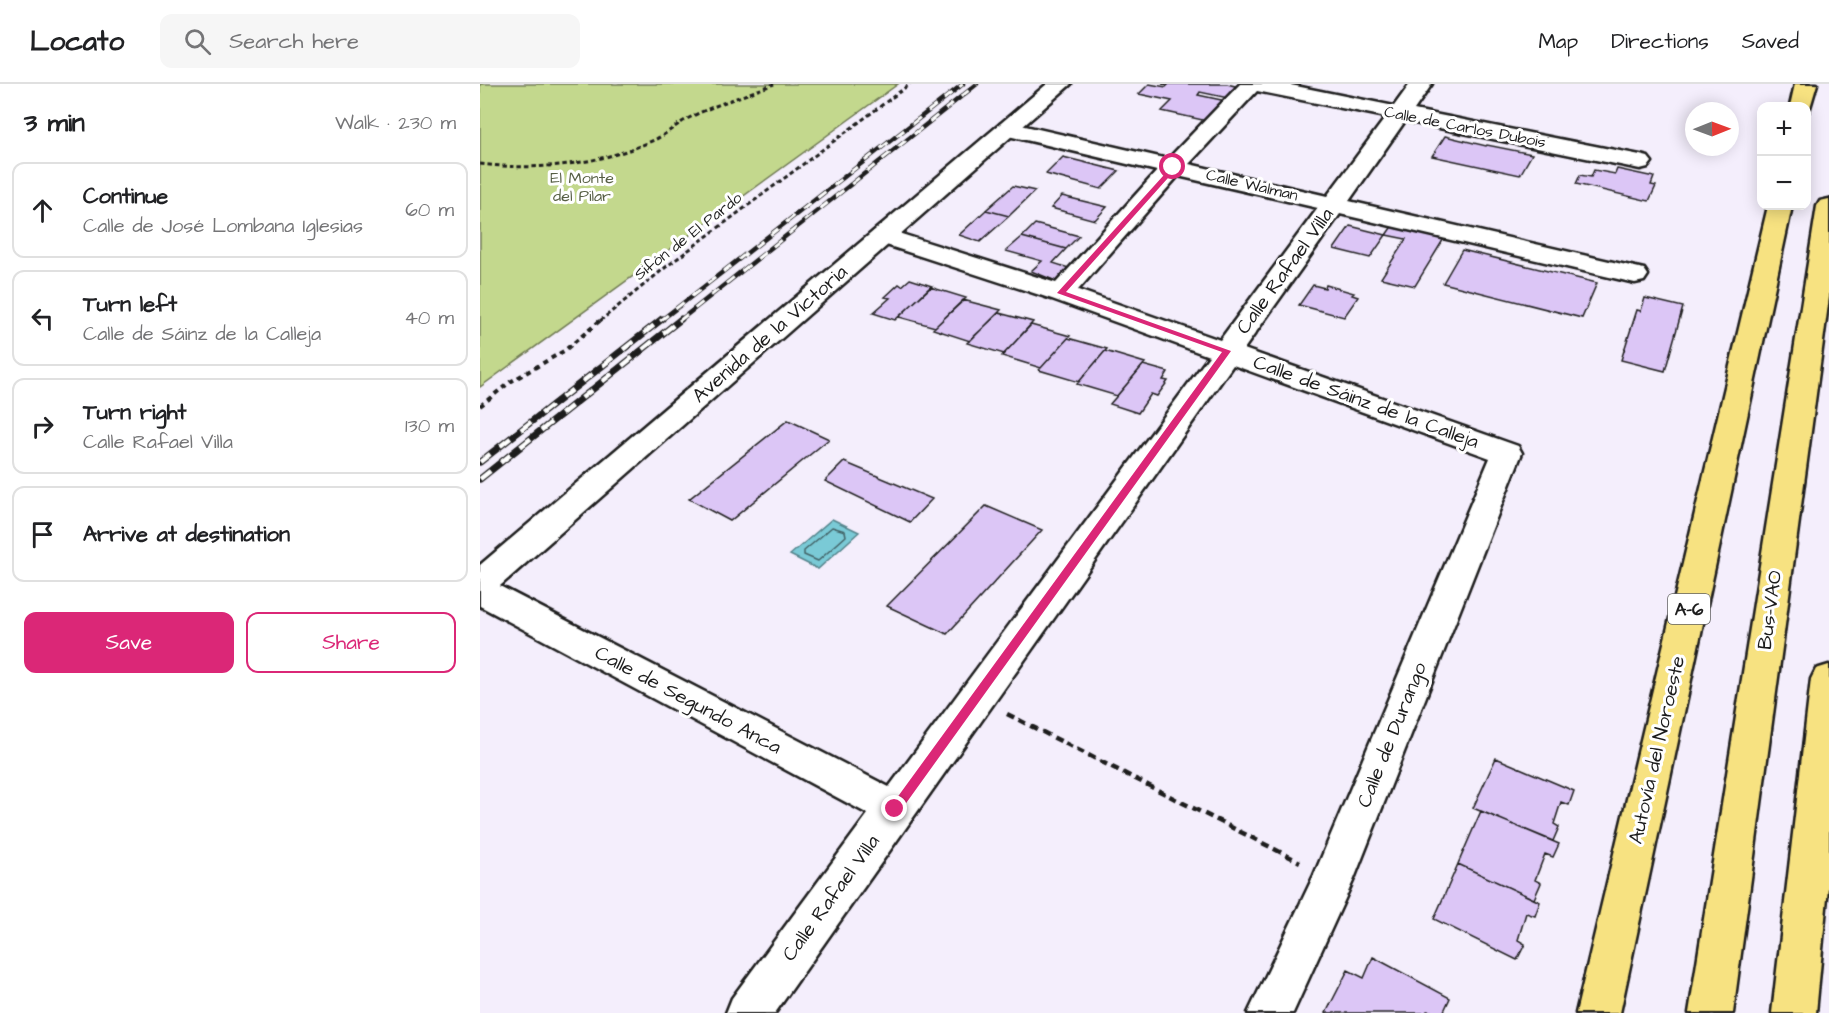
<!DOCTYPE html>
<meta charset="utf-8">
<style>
body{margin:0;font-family:"Architects Daughter",sans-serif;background:#f6f6f6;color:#202124}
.controls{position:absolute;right:18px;top:18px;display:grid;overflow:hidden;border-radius:12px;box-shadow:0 3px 15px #0003}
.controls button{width:54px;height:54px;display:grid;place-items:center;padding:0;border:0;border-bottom:2px solid #e0e0e0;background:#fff;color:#202124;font:30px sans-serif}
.compass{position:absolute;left:1205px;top:18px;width:54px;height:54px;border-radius:50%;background:#fff;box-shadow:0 3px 15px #0003;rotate:89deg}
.stop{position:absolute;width:18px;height:18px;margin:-14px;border:4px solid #db2777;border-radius:50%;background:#fff}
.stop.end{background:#db2777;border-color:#fff;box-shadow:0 2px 6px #0008}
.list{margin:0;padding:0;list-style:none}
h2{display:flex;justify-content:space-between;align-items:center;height:78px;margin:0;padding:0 24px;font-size:26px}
h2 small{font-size:20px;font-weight:400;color:#757577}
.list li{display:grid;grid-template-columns:39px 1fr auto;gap:18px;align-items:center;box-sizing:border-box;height:96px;margin:0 12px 12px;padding:0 12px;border:2px solid #e0e0e0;border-radius:12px}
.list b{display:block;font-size:22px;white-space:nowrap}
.list p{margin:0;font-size:20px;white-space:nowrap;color:#757577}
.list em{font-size:20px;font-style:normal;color:#757577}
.actions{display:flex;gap:12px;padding:18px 24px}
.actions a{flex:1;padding:14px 0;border:2px solid #db2777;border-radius:12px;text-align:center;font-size:21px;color:#db2777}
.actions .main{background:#db2777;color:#fff}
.icon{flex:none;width:33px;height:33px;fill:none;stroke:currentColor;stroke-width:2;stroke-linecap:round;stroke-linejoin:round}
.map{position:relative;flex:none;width:1349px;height:929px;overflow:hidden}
header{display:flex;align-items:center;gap:36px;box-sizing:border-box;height:84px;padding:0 30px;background:#fff;border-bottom:2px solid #e0e0e0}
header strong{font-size:28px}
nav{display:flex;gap:33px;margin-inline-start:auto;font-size:21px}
.search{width:420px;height:54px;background:#f6f6f6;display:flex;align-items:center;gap:15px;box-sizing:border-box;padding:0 21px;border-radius:12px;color:#757577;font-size:22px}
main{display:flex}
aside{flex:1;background:#fff}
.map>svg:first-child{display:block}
.green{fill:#c3d88d;stroke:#707a54;stroke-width:1.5}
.water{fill:#7acad6;stroke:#54848c;stroke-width:1.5}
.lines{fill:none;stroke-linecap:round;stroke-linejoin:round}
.shore{stroke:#426266;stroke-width:1.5}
.building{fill:#dcc6f6;stroke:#1c1c1c;stroke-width:1.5}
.street-casing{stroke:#1c1c1c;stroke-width:5}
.secondary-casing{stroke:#1c1c1c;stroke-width:5}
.highway-casing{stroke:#1c1c1c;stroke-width:5}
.path-far2{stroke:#1c1c1c;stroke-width:3;stroke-dasharray:4.5 3;stroke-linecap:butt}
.path-far1{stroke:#1c1c1c;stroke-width:4;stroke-dasharray:5 4.5;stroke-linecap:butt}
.path{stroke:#1c1c1c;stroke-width:4.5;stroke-dasharray:8 5;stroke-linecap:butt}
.street{fill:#fff;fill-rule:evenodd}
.secondary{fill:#fff;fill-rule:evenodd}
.highway{fill:#f7e281;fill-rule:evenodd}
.rail-far1-casing{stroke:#1c1c1c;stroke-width:4.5}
.rail-casing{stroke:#1c1c1c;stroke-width:7}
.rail-far1{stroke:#fff;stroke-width:3;stroke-dasharray:10;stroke-linecap:butt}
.rail{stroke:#fff;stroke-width:4.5;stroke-dasharray:13;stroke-linecap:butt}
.route{fill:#db2777}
.labels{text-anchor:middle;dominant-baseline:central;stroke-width:6;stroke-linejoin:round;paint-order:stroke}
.far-street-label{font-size:16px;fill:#1c1c1c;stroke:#fff}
.far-park-label{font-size:16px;fill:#565e44;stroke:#fff}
.shield{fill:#fff;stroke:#606060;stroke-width:1.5}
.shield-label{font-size:18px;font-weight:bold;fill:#1c1c1c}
.street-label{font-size:20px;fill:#1c1c1c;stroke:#fff}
</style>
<header>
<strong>Locato</strong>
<div class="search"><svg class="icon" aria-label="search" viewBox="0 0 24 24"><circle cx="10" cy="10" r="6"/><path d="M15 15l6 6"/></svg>Search here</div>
<nav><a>Map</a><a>Directions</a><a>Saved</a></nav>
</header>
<main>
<aside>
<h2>3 min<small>Walk · 230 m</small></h2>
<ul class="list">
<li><svg class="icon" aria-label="ahead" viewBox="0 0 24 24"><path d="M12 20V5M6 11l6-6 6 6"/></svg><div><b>Continue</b><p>Calle de José Lombana Iglesias</p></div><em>60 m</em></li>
<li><svg class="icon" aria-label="left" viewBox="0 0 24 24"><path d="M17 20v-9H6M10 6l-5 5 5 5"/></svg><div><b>Turn left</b><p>Calle de Sáinz de la Calleja</p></div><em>40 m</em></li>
<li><svg class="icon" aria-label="right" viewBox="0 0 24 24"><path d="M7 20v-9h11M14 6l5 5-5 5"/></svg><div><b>Turn right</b><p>Calle Rafael Villa</p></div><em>130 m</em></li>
<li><svg class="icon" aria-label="arrive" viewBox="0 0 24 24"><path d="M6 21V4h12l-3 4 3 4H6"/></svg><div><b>Arrive at destination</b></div></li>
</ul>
<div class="actions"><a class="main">Save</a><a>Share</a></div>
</aside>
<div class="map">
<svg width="1349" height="929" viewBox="0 0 1349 929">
<rect width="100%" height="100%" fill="#f4eefc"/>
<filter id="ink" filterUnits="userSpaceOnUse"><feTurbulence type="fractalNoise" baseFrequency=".0167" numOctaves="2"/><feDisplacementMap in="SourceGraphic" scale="12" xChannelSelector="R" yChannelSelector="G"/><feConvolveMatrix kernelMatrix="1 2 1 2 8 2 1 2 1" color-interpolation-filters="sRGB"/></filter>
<g filter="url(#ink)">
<!-- green -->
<path class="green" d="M0,0H418L0,303Z"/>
<!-- water -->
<path class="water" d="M352,435L379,448L338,485L310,471Z"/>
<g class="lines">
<!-- shore -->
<path class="shore" d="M352,443L365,447L366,452L338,477L324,471V467Z"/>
</g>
<!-- building -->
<path class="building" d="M669,0L686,3L688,1L682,0H747L759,3L748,14L720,8L718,11L746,17L727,37L682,27L692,17L659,10Z
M965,52L1006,62L1007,61L1052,70L1040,91L952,72Z
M583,73L639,87L621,105L566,90Z
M1137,85L1174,93L1171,101L1176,102L1169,117L1096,100L1100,91L1111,93L1114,86L1135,90Z
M533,102L555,107L529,132L506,126Z
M582,112L627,123L615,136L571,124Z
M506,126L529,132L500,158L479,151Z
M555,140L599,152L586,165L542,153Z
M913,141L965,153L935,202L901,194L926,155L906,151Z
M870,142L906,151L890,174L854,165Z
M542,153L586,165L573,179L589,184L576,197L551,187L562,177L526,167Z
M982,166L1117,199L1102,234L963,199Z
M430,195L452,202L415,236L393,229L410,214L405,213L419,200L422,202Z
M833,201L845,204L846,201L874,209L872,211L878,213L864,233L819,221Z
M450,203L486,214L455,243L419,233Z
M1165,214L1203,223L1185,287L1141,276L1157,226L1161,227Z
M483,216L521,226L490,257L453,245Z
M519,229L553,238L524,270L487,259Z
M551,241L590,252L561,284L522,272Z
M588,254L627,265L599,298L559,286Z
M625,267L665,279L637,312L597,300Z
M663,281L688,288L683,296L688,297L677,312L671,310L658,329L630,320Z
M308,336L349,355L250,437L209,415Z
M364,378L452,415L430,438L345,397Z
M506,422L562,446L467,550L407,522Z
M1016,674L1094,707L1089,721L1081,718L1074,740L1079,743L1073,757L993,724Z
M1001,727L1079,760L1073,773L1065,770L1055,796L1061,799L1054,815L978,780Z
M978,780L1060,818L1055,832L1046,829L1038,856L1045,860L1037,876L954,835Z
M893,873L970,914L963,929L947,927L946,929H846L868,886L884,894Z"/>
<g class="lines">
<!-- street casing -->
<g class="street-casing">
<path id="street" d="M760,0H806L914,22L930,0H952L934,26L1160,71L1168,73L1172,78L1168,83L1160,85L925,37L869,117L1155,183L1164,185L1168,191L1164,197L1155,199L860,130L764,265L1038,362L1042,369L874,795L813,929H768L834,791L1010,374L753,281L295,929H246L252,914L388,730L0,522V495L12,498L409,703L729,272L572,215L394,157L390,152L394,147L403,144L412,147L576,199L677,87L520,50L517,45L520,40L528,38L688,75ZM777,7L906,33L847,112L709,80ZM698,92L838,124L740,256L598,206Z"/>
</g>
<!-- secondary casing -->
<g class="secondary-casing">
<path id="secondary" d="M567,0H591L12,509L0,512V481Z"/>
</g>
<!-- highway casing -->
<g class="highway-casing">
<path id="highway" d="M1315,0H1337L1329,27H1326V22H1310Z
M1349,115V213L1253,929H1209L1337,122L1340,117Z
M1288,122H1312L1140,929H1096Z
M1349,581V792L1336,929H1292L1331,595L1336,585Z"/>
</g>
<!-- path-far2 -->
<path class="path-far2" d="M0,80C59,87 119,81 174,56C187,50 197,40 209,34C236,20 266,11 294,0
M120,237L186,183L430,0"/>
<!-- path-far1 -->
<path class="path-far1" d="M0,322L30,298L84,267L122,235"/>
<!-- path -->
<path class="path" d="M527,630L820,778"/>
<!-- street -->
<use href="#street" class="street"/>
<!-- secondary -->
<use href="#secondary" class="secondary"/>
<!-- highway -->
<use href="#highway" class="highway"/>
<!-- rail-far1 casing -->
<g class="rail-far1-casing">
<path id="rail-far1" d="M180,237L483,0
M199,237L497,0"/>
</g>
<!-- rail casing -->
<g class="rail-casing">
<path id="rail" d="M0,378L182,235
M0,395L201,235"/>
</g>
<!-- rail-far1 -->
<use href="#rail-far1" class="rail-far1"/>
<!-- rail -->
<use href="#rail" class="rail"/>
</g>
</g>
<!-- route -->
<path class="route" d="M693,81L696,85L586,208L751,267L419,729H411V722L742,268L577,209Z"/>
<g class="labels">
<!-- far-street labels -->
<g class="far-street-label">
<text transform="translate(985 43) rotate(11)">Calle de Carlos Dubois</text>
<text transform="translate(772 101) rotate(13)">Calle Walman</text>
<text transform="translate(208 152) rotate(-38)">Sifón de El Pardo</text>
</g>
<!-- far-park labels -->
<g class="far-park-label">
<text x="102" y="94">El Monte<tspan x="102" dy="18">del Pilar</tspan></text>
</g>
<!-- shield labels -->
<rect class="shield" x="1188" y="510" width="42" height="30" rx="4.5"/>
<g class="shield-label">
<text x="1209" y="525">A-6</text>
</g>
<!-- street labels -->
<g class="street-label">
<text transform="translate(805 187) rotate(-54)">Calle Rafael Villa</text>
<text transform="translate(290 250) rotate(-41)">Avenida de la Victoria</text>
<text transform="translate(886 318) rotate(20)">Calle de Sáinz de la Calleja</text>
<text transform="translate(1290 526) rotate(-82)">Bus-VAO</text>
<text transform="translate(208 616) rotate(28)">Calle de Segundo Anca</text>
<text transform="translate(912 651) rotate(-68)">Calle de Durango</text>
<text transform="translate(1177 666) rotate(-77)">Autovía del Noroeste</text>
<text transform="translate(351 814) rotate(-54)">Calle Rafael Villa</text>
</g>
</g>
</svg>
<div class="controls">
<button>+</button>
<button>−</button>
</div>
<svg class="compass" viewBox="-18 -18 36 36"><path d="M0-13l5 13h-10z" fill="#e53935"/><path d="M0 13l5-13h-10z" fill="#757577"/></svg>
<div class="stop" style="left:693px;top:83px"></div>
<div class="stop end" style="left:415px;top:725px"></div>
</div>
</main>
